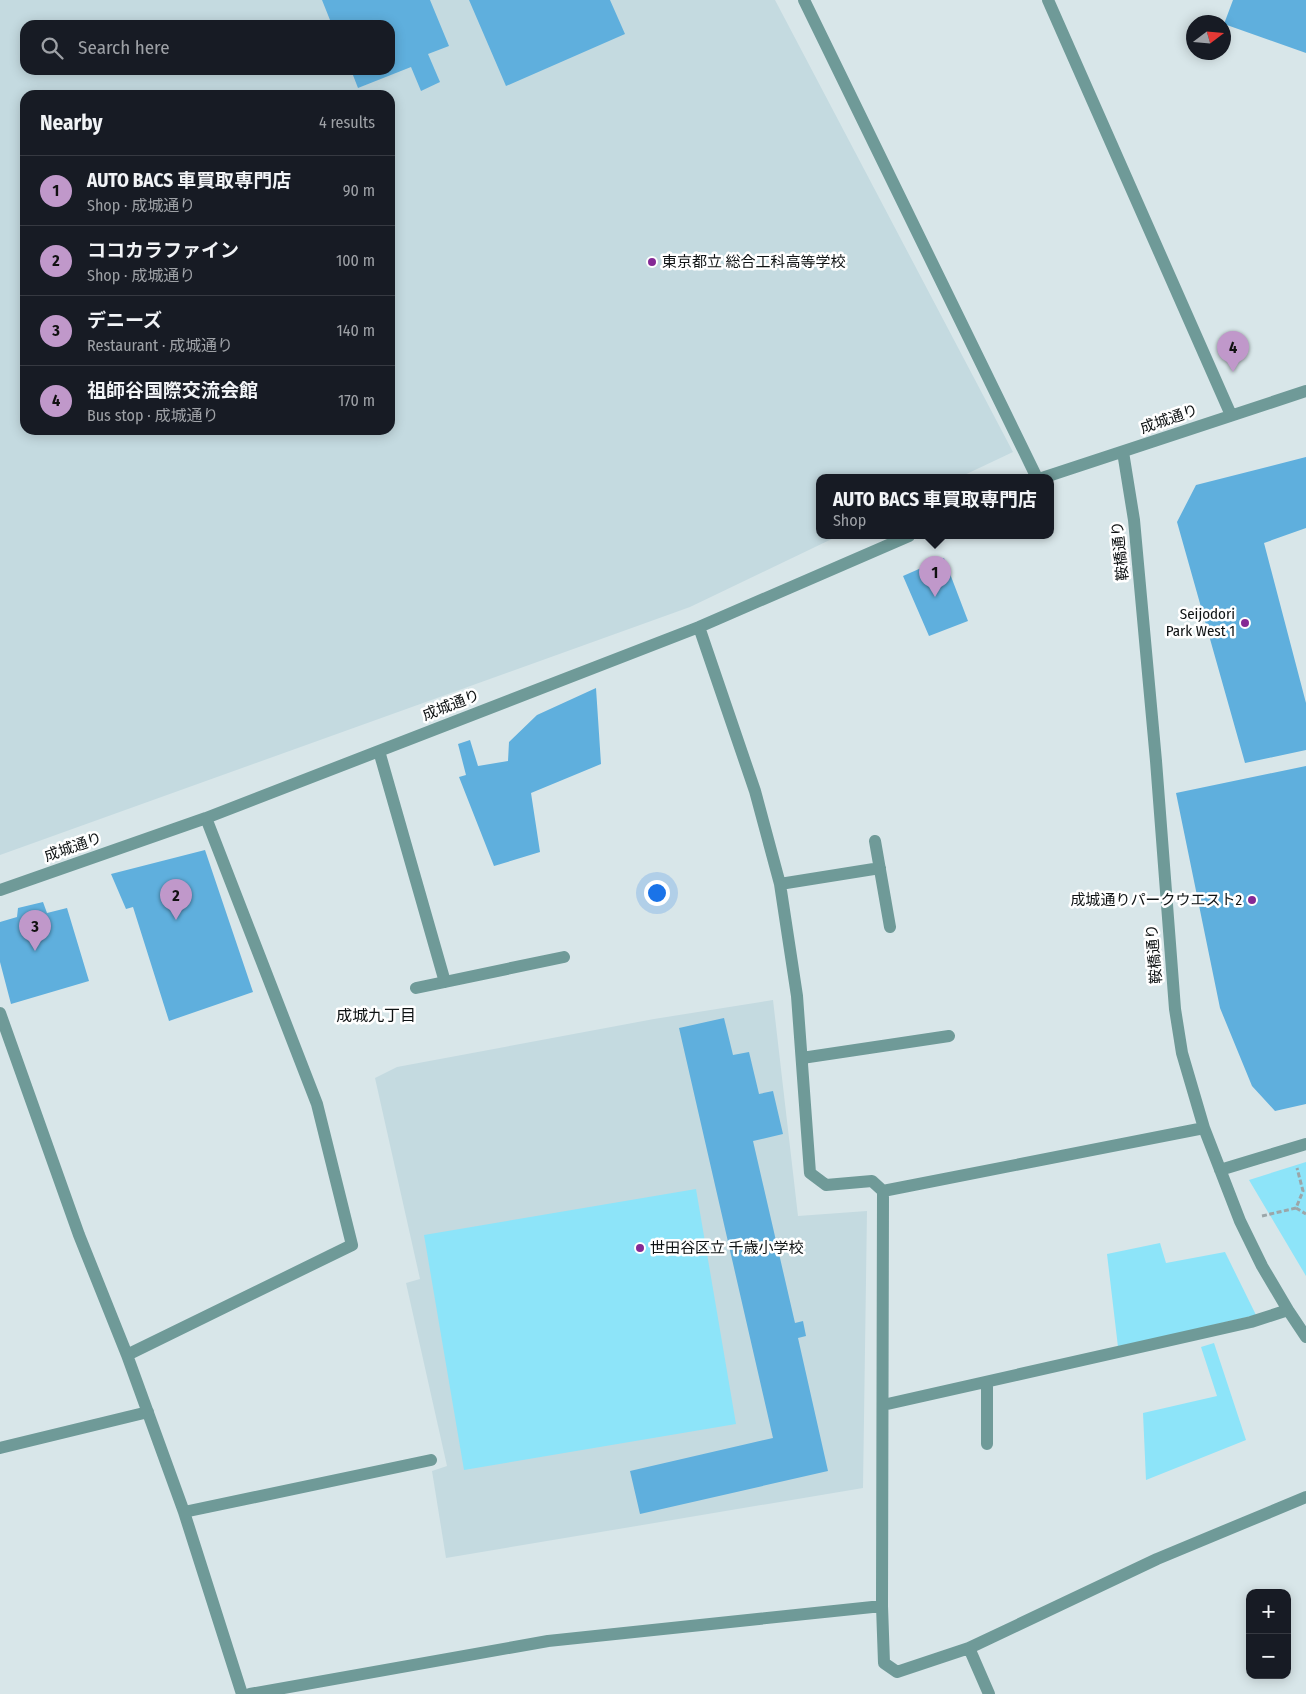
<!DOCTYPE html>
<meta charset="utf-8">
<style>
body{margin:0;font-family:"Fira Sans Condensed","Noto Sans JP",sans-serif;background:#242831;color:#f1f3f6}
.controls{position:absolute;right:15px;bottom:15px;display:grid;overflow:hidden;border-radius:10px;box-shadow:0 2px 12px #0003}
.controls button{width:45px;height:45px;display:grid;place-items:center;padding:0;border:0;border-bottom:1px solid #363941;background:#171b24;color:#f1f3f6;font:25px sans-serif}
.compass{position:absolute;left:1186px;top:15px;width:45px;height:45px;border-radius:50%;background:#171b24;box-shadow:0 2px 12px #0003;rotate:74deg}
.you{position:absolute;left:656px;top:892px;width:18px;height:18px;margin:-12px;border:4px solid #fff;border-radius:50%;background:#1a73e8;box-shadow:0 0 0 8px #1a73e833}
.badge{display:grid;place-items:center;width:32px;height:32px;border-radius:50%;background:#c098ca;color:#111;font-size:16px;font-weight:700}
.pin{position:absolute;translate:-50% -41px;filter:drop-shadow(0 1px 2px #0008)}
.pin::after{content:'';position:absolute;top:26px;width:18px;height:15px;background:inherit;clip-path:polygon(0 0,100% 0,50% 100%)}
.popup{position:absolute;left:816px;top:474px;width:238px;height:65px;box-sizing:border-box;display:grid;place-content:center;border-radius:10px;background:#171b24;filter:drop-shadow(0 1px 4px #0005);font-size:16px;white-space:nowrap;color:#9ea1a6}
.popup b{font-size:19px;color:#f1f3f6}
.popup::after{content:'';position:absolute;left:50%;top:100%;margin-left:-10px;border:10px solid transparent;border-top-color:#171b24}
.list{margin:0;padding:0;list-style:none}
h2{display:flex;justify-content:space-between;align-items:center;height:65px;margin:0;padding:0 20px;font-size:21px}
h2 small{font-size:16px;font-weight:400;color:#9ea1a6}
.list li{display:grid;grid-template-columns:32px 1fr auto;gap:15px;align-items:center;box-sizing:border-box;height:70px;padding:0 20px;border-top:1px solid #363941}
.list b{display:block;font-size:19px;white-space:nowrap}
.list p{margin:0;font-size:16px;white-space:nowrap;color:#9ea1a6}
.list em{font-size:16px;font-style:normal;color:#9ea1a6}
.icon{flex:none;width:28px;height:28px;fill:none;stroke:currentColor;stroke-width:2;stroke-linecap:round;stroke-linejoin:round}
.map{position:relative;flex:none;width:1306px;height:1694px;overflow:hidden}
.search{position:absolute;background:#171b24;box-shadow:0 2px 12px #0003;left:20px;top:20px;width:375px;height:55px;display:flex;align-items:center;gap:12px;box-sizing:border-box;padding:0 18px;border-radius:15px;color:#9ea1a6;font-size:19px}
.panel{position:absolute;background:#171b24;box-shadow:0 2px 12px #0003;left:20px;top:90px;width:375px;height:345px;border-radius:15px}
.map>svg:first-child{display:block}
.built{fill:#c4dae0;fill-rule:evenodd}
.green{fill:#8de4f9}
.building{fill:#5fafdd}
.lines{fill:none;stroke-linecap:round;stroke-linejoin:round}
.path{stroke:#9ba6a9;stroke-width:3;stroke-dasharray:5 2.5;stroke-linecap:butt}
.minor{stroke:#6f9a98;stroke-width:12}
.poi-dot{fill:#852995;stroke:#fff;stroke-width:2}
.labels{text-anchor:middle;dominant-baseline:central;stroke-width:5;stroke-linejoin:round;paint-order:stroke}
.poi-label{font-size:15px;fill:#0e1213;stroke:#fff;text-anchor:start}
.street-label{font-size:15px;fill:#0e1213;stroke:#fff}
.neighbourhood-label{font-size:16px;fill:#0e1213;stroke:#fff}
</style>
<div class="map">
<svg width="1306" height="1694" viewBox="0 0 1306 1694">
<rect width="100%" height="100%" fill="#d8e6e9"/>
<!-- built -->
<path class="built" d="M0,0H775L1013,452L958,478H820V536H838L690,607L0,855ZM25,25H390V70H25ZM25,95H390V430H25Z
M773,1000L798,1216L867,1211L863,1488L446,1558L432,1471L447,1466L406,1283L420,1279L375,1078L397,1067L654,1019Z"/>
<!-- green -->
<path class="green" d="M1306,1162V1276L1249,1180Z
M696,1189L736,1424L464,1470L424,1235Z
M1160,1243L1166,1263L1225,1252L1256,1315L1118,1347L1107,1254Z
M1214,1343L1246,1440L1146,1480L1143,1413L1217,1396L1201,1347Z"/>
<!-- building -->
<path class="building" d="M322,0H430L449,46L428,54L440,82L421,91L411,67L358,88L351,70H390V25H332Z
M469,0H610L625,34L506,86Z
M1233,0H1306V53L1224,24Z
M1306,457V528L1264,543L1306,703V750L1245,763L1177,522L1196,485Z
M944,558L968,621L929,636L903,576Z
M596,688L601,764L531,793L540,852L494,866L459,777L466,775L458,744L470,740L478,766L508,761L509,742L537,715Z
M1306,766V1104L1275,1111L1252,1086L1220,1008L1176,793Z
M205,850L253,992L169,1021L133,907L126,909L111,874Z
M43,902L47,913L67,908L89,981L11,1004L0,962V922L17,917L18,908Z
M724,1018L733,1055L749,1052L759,1094L773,1091L783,1134L753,1141L795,1323L803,1321L806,1336L798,1338L828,1471L640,1514L630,1471L773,1438L679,1028Z"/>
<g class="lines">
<!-- path -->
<path class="path" d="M1296,1208L1306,1214
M1262,1216L1296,1208L1303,1191L1297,1168"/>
<!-- minor -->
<path class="minor" d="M804,0L1037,478
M1048,0L1231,415
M1123,452L1134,520L1156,761L1175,1009L1182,1053L1204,1128L1240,1221L1262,1266L1288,1310L1306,1337
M1042,478L1306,391
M699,627L755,791L780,884L797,996L810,1173L826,1185L872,1181L883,1191L882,1606L884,1663L897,1672L969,1648L989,1694
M379,751L445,982
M875,841L890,927
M780,884L880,868
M0,890L206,818L699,627L909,536
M416,988L564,957
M0,1013L79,1235L127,1355L184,1512L242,1694
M802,1058L949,1036
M1220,1170L1306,1144
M883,1191L1204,1128
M127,1355L352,1245L317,1104L206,818
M883,1405L1251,1322L1288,1310
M987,1444V1382
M0,1448L148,1412
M184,1512L431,1460
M969,1648L1157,1559L1306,1497
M250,1694L548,1641L882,1606"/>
</g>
<!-- markers -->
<g class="poi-dot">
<circle cx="652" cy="262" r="5"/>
<circle cx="1245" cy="623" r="5"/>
<circle cx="1252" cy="900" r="5"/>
<circle cx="640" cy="1248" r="5"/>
</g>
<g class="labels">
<!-- poi labels -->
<g class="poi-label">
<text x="662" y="262">東京都立 総合工科高等学校</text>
<text x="1235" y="614" text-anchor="end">Seijodori<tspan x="1235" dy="17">Park West 1</tspan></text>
<text x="1242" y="900" text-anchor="end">成城通りパークウエスト2</text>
<text x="650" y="1248">世田谷区立 千歳小学校</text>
</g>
<!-- street labels -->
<g class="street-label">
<text transform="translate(1169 419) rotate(-19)">成城通り</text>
<text transform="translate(1120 551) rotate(-96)">鞍橋通り</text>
<text transform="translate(451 705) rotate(-21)">成城通り</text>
<text transform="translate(73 847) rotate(-19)">成城通り</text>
<text transform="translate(1154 954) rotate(-95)">鞍橋通り</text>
</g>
<!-- neighbourhood labels -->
<g class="neighbourhood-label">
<text x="376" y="1015">成城九丁目</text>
</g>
</g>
</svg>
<div class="controls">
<button>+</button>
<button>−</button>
</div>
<svg class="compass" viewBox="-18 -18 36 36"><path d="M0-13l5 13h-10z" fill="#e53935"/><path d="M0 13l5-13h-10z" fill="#9ea1a6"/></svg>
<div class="you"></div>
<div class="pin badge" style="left:935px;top:597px">1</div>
<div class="popup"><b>AUTO BACS 車買取専門店</b>Shop</div>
<div class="pin badge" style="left:176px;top:920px">2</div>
<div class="pin badge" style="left:35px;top:951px">3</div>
<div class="pin badge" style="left:1233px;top:372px">4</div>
<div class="search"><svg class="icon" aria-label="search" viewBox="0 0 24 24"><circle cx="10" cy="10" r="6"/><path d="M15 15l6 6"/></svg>Search here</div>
<section class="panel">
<h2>Nearby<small>4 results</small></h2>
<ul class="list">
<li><span class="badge">1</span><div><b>AUTO BACS 車買取専門店</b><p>Shop · 成城通り</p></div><em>90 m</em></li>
<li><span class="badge">2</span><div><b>ココカラファイン</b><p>Shop · 成城通り</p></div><em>100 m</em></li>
<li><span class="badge">3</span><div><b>デニーズ</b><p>Restaurant · 成城通り</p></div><em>140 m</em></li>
<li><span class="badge">4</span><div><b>祖師谷国際交流会館</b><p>Bus stop · 成城通り</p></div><em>170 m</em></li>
</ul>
</section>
</div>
